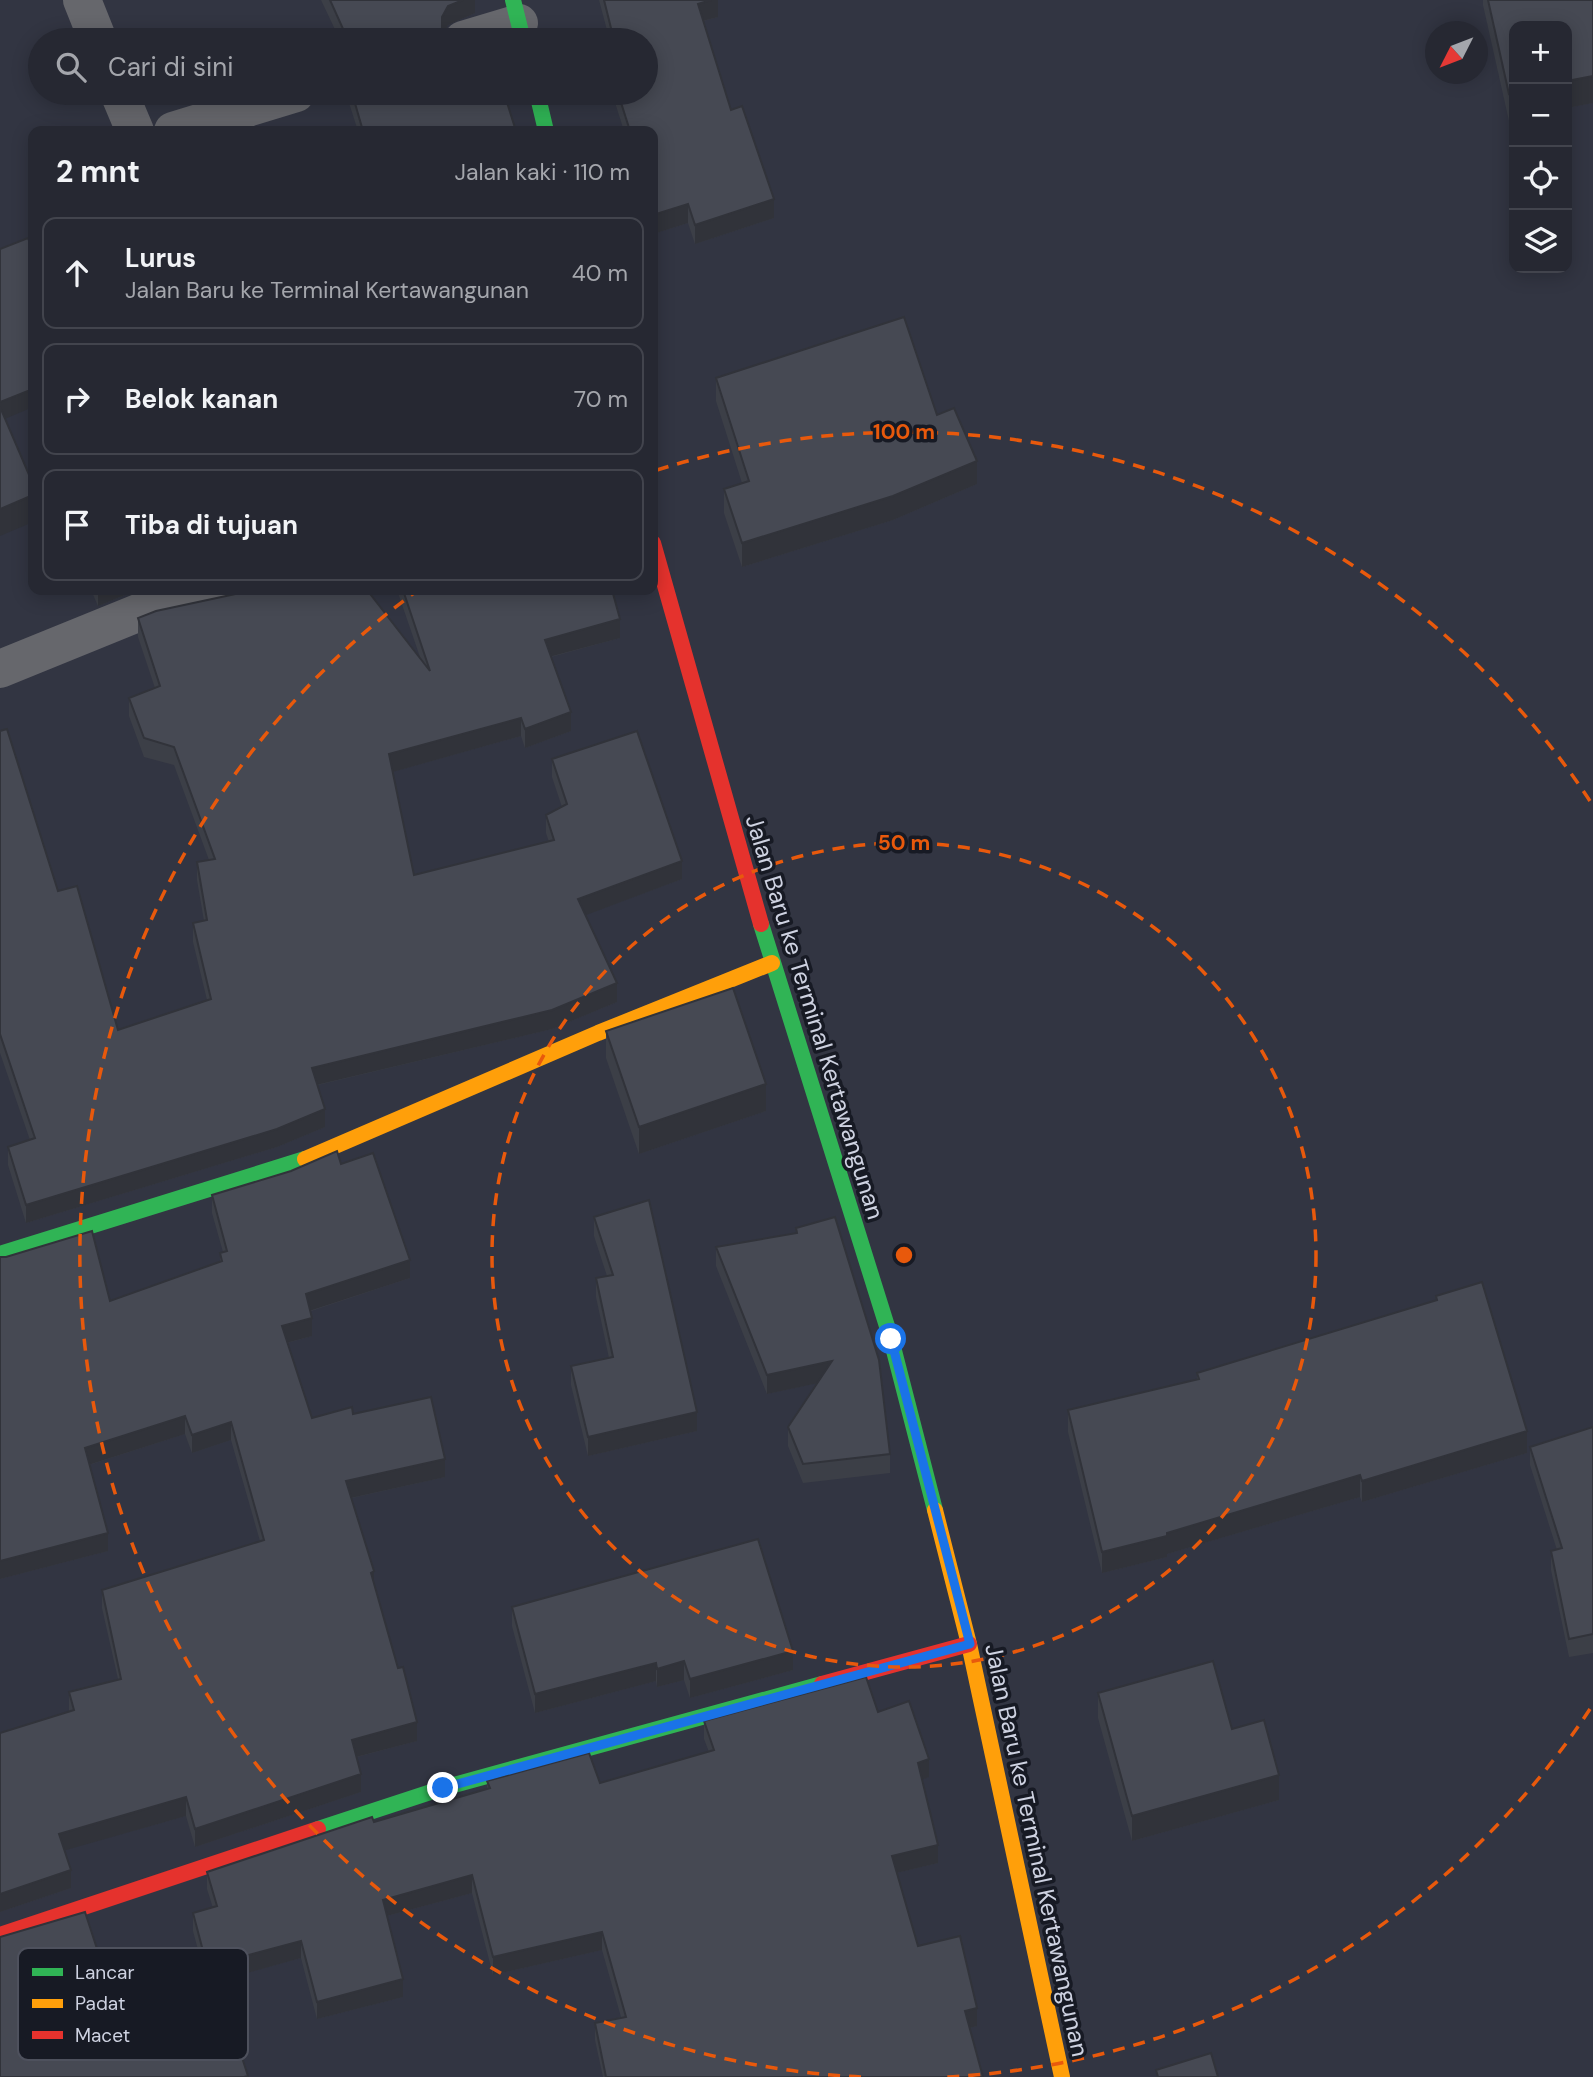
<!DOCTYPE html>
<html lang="id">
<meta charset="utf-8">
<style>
body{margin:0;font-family:"DM Sans",sans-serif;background:#32343e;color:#f1f3f6}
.controls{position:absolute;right:21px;top:21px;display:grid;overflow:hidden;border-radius:14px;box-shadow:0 4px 18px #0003}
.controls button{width:63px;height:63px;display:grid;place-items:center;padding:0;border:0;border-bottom:2px solid #42444d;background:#262832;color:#f1f3f6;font:35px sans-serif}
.compass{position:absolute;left:1425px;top:21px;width:63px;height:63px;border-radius:50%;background:#262832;box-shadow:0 4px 18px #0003;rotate:228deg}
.stop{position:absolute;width:21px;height:21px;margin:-16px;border:5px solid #1a73e8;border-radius:50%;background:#fff}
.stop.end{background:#1a73e8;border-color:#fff;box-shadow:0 2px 7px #0008}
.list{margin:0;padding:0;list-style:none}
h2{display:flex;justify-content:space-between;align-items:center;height:91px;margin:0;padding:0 28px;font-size:30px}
h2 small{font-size:23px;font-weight:400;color:#a4a6ac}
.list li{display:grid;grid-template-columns:46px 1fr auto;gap:21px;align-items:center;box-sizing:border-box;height:112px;margin:0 14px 14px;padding:0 14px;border:2px solid #42444d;border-radius:14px}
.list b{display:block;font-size:26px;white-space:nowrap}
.list p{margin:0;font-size:23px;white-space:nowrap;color:#a4a6ac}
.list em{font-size:23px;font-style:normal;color:#a4a6ac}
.icon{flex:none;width:38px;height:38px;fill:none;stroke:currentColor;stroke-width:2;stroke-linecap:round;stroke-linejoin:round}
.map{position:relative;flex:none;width:1593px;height:2077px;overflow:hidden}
.search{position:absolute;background:#262832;box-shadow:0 4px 18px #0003;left:28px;top:28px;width:630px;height:77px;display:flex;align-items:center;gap:18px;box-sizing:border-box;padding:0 24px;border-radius:38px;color:#a4a6ac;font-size:26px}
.panel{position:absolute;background:#262832;box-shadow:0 4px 18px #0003;left:28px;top:126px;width:630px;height:469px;border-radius:14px}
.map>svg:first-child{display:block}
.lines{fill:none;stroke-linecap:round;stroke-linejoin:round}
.street{stroke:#66676c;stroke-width:38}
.fast{stroke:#30b455;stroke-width:16}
.slow{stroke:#ff9f0a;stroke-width:16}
.jam{stroke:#e5322d;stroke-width:16}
.wall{fill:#3c3f47}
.shaded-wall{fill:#31333a}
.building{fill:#464953;stroke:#31333a;stroke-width:2}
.route{stroke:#1a73e8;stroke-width:9}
.ring{fill:none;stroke:#e8590c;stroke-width:3.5;stroke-dasharray:12 9}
.labels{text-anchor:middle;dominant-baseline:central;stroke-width:7;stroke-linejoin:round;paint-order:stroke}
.street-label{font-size:24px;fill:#ced2e1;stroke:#171a24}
.key{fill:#171a24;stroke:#4e515d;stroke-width:2}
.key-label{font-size:19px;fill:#ced2e1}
.centre{fill:#e8590c;stroke:#171a24;stroke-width:3.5}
.ring-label{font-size:21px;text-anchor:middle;font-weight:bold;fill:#e8590c;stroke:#171a24;stroke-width:7;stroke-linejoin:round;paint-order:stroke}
</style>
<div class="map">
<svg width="1593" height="2077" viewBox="0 0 1593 2077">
<rect width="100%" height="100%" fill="#323542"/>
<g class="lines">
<!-- street -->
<path class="street" d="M82,0L98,40
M463,40L519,23
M119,93L135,131
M173,131L296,93
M0,669L150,608L235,590"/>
<!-- fast -->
<path class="fast" d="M513,0L523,40
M537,93L546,131
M761,924L891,1339L935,1510
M0,1254L305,1159
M318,1829L443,1788L822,1684"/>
<!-- slow -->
<path class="slow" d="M305,1159L598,1033L772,963
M935,1510L969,1644L1062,2077"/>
<!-- jam -->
<path class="jam" d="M653,543L761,924
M822,1684L969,1644
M0,1935L318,1829"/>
</g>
<!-- wall -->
<path class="wall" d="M321,0H475V13L448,25L444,31L449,38L453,40H340Z
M599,0H718V17L703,21L731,110L774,218L695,244L688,223L653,234V131H624L612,93H646V40H600V36L608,34Z
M1483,0H1593V103L1567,108L1514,26V120L1509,121L1483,5Z
M349,93H504L516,131H358L349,103Z
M716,378L937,415L977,484L893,520L742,567L724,513V489L742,483L716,401Z
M91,590H137L98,606Z
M397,590H612L620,638L551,657L571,731L525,748L521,736L392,772L414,875L549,842L546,833V815L562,807L552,777V759L682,879L585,915L617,1002L552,1029L318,1085L325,1127L277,1147L26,1223L8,1165V1147L30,1140L0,1053V731L58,891L118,1030L207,1000L193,942V923L204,921L197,880V862L209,860L174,765L144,757L129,716V698L155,688L138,637V618L240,593L420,657Z
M606,1031L766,1111L639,1154L606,1058Z
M341,1164L410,1278L311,1311L312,1336L287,1343L312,1418L353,1414L445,1477L352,1498L374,1586L417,1741L357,1757L361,1792L195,1847L186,1816L64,1850L71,1888L0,1912L69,1711V1692L118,1679L102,1608V1590L260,1541L231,1440L192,1453L185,1434L89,1465L108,1551L0,1579L110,1301L220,1262V1253L223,1252L212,1213V1195Z
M594,1217L697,1431L588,1456L571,1385V1366L609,1358L596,1297V1278L607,1276L594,1236Z
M796,1228L890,1454V1473L803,1483L788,1446V1427L817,1383L767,1394L716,1266V1247L796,1233Z
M1436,1296L1527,1453L1362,1502L1360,1497L1167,1554V1557L1102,1573L1068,1432V1410L1197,1379V1373L1436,1300Z
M1593,1427V1653L1569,1657L1551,1570V1551L1557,1550L1530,1465V1447Z
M512,1607L793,1670L690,1698L684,1680L657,1687L656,1681L535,1713L512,1626Z
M1098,1693L1279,1800L1132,1841L1098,1718Z
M878,1712L929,1777L922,1779L938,1863L896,1873L918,1946L977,2026L969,2028L983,2077H603L595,2040V2023L621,2017L602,1950L493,1975L472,1893L387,1916L403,1997L317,2019L301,1958L217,1981L248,2077L116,2007L206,1980L193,1931V1913L213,1908L207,1889V1872L487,1789V1781L600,1783L709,1752L704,1739V1721Z"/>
<!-- shaded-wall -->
<path class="shaded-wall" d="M463,0H475V13L448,25L442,36V17L448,6Z
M711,0H718V17L698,22V4Z
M1593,76V103L1567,108V81Z
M1514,93V120L1509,121V94Z
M774,199V218L695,244V225Z
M688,204V223L653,234V215Z
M33,389V407L0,421V402Z
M977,461V484L893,520L742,567V543Z
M33,495V522L0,536V509Z
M98,590H137L98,606Z
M620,619V638L545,658V640Z
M571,712V731L525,748V729Z
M521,718V736L389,773V754Z
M682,861V879L578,918V899Z
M617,983V1002L552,1029L312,1086V1068Z
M766,1084V1111L639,1154V1127Z
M325,1109V1127L277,1147L26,1223V1205Z
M410,1260V1278L306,1312V1294Z
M312,1318V1336L282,1344V1326Z
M832,1361V1380L767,1394V1375Z
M697,1412V1431L588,1456V1437Z
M185,1416V1434L85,1466V1448Z
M231,1422V1440L192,1453V1435Z
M1527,1431V1453L1362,1502V1481Z
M445,1459V1477L346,1499V1481Z
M1360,1475V1497L1167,1554V1557L1102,1573V1552Z
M108,1533V1551L0,1579V1561Z
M374,1571V1590L371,1573Z
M793,1651V1670L690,1698V1679Z
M684,1661V1680L657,1687V1669Z
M656,1663V1681L535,1713V1694Z
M417,1722V1741L352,1758V1740Z
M929,1759V1777L918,1781V1763Z
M361,1774V1792L195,1847V1829Z
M1279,1775V1800L1132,1841V1816Z
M186,1797V1816L59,1852V1834Z
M938,1845V1863L892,1874V1856Z
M71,1870V1888L0,1912V1894Z
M472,1875V1893L383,1917V1900Z
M602,1932V1950L493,1975V1957Z
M301,1941V1958L207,1984V1966Z
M403,1979V1997L317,2019V2002Z
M977,2008V2026L965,2029V2011Z"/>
<!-- building -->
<path class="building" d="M330,0H463L448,6L442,17V28L449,38L453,40H348Z
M604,0H711L698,4L731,110L742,106L774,199L695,225L688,204L653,215V131H630L618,93H646V40H602L600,36L612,32Z
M1488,0H1593V76L1567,81V26H1514V93L1509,94Z
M488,37L489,40H471Z
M352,93H504L516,131H363Z
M28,238L33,250V389L0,402V249Z
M904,317L937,415L954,408L977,461L893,496L742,543L724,489L749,481L716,378Z
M0,407L33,484V495L0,509Z
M246,590H367L430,671L403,590H612L620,619L545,640L571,712L525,729L521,718L389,754L414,875L554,840L546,815L567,804L552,759L637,731L682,861L578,899L617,983L552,1010L312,1068L325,1109L277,1129L26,1205L8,1147L35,1138L0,1034V731L7,729L58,891L77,886L118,1030L211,999L193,923L207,920L197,862L215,859L174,747L144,738L129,698L160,686L138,618L156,611L240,593Z
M733,988L766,1084L639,1127L606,1031Z
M337,1151L341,1164L373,1153L410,1260L306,1294L312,1318L282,1326L312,1418L352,1407L353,1414L431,1397L445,1459L346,1481L374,1571L371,1573L398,1668L403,1667L417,1722L352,1740L361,1774L195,1829L186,1797L59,1834L71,1870L0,1894V1733L74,1710L69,1692L121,1679L102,1590L264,1540L231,1422L192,1435L185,1416L85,1448L108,1533L0,1561V1257H6L92,1231L110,1301L222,1261L220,1253L227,1251L212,1195L291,1171Z
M649,1200L697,1412L588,1437L571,1366L613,1357L596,1278L613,1275L594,1217Z
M835,1217L879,1360L890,1454L803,1464L788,1427L832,1361L767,1375L716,1247L797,1233L796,1228Z
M1482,1282L1527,1431L1362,1481L1360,1475L1167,1533V1536L1102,1552L1068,1410L1199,1379L1197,1373L1437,1300L1436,1296Z
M1593,1427V1634L1569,1639L1551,1551L1562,1548L1530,1447Z
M758,1539L793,1651L690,1679L684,1661L657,1669L656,1663L535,1694L512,1607Z
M1213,1661L1232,1729L1264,1720L1279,1775L1132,1816L1098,1693Z
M866,1677L878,1712L909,1701L929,1759L918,1763L938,1845L892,1856L918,1946L960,1936L977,2008L965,2011L983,2077H606L595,2023L626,2017L602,1932L493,1957L472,1875L383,1900L403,1979L317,2002L301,1941L207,1966L193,1913L217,1906L207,1872L372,1817L374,1822L490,1788L487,1781L589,1753L600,1783L714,1750L704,1721Z
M85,1912L116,2007L216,1977L248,2076L244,2077H0V1937Z
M1211,2053L1218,2077H1158L1156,2070Z"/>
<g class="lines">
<!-- route -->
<path class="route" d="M443,1788L970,1644L891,1339"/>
</g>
<!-- distance rings -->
<g class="ring">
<circle cx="904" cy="1255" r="412"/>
<path d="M1590 1709A823 823 0 0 1 947 2077M861 2077A823 823 0 0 1 414 593M657 470A823 823 0 0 1 1590 801"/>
</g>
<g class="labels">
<!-- street labels -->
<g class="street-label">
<text transform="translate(815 1017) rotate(73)">Jalan Baru ke Terminal Kertawangunan</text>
<text transform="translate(1037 1850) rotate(78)">Jalan Baru ke Terminal Kertawangunan</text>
</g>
</g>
<!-- legend -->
<rect x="18" y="1948" width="230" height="112" rx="10" class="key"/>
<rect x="32" y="1968" width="31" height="8" fill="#30b455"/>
<rect x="32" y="1999" width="31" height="9" fill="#ff9f0a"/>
<rect x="32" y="2031" width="31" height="8" fill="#e5322d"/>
<g class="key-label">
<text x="75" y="1979">Lancar</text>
<text x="75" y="2010">Padat</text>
<text x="75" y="2042">Macet</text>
</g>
<circle cx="904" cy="1255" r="10" class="centre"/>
<g class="ring-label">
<text x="904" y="439">100 m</text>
<text x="904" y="850">50 m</text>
</g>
</svg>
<div class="controls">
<button>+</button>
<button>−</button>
<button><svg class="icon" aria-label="locate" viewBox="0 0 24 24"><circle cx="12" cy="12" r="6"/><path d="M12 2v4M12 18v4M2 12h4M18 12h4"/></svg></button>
<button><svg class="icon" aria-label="layers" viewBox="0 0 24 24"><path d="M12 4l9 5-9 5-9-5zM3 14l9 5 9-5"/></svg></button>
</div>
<svg class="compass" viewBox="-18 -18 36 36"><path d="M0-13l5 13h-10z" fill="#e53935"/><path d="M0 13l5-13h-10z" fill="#a4a6ac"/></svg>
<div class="stop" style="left:891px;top:1339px"></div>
<div class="stop end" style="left:443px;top:1788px"></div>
<div class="search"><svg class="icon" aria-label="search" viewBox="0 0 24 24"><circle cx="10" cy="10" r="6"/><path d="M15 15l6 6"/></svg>Cari di sini</div>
<section class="panel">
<h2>2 mnt<small>Jalan kaki · 110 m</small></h2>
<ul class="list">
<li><svg class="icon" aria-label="ahead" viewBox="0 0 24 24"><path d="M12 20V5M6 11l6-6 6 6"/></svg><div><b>Lurus</b><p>Jalan Baru ke Terminal Kertawangunan</p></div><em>40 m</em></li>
<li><svg class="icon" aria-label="right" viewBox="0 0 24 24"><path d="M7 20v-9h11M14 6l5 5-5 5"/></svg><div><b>Belok kanan</b></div><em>70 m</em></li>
<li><svg class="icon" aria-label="arrive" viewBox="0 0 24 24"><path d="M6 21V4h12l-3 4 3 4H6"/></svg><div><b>Tiba di tujuan</b></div></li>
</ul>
</section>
</div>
